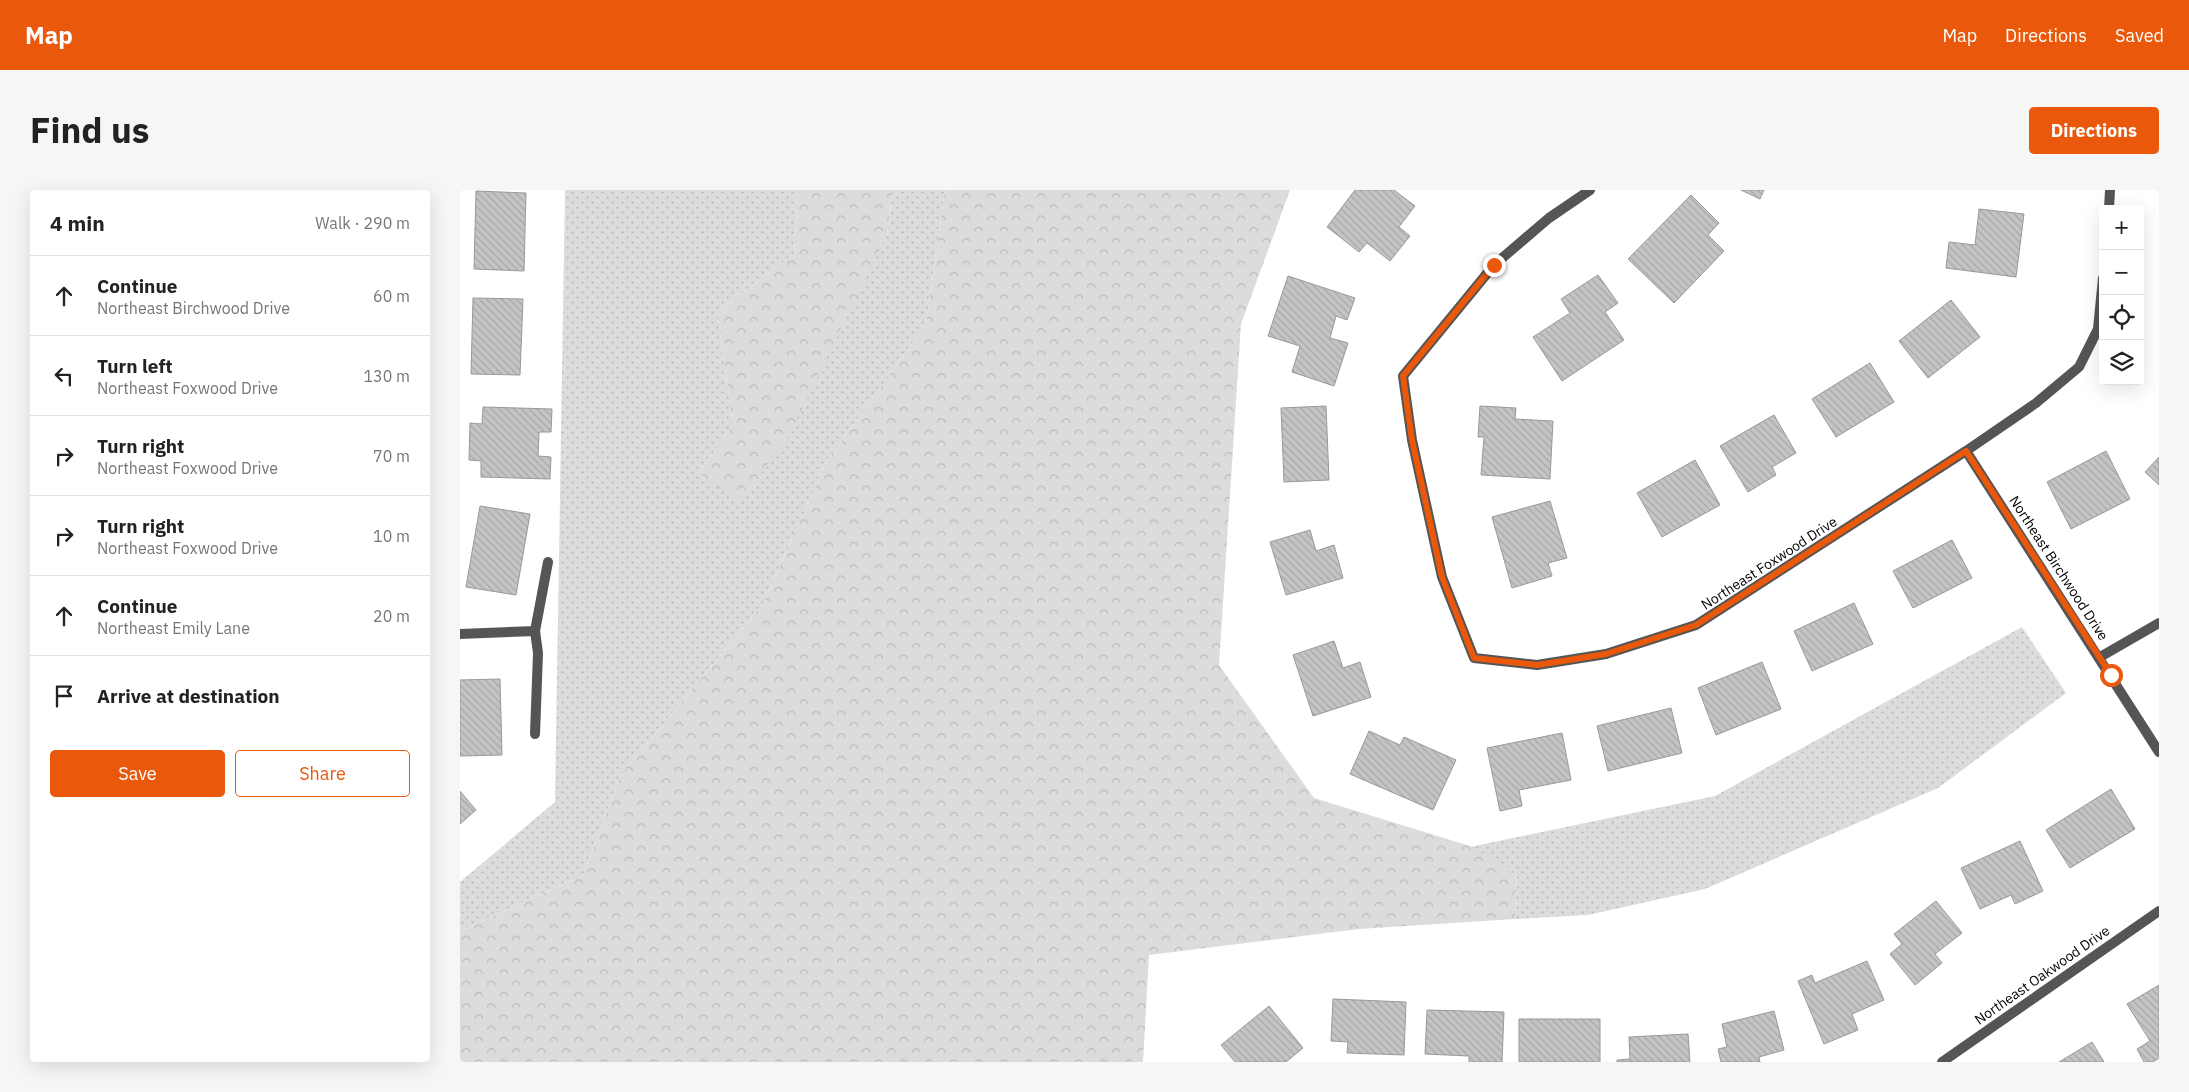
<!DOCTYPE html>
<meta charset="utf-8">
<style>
body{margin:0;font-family:"IBM Plex Sans",sans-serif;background:#f6f6f6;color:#222}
.controls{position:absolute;right:15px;top:15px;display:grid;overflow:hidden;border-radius:5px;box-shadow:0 5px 20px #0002}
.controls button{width:45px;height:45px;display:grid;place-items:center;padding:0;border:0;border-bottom:1px solid #e0e0e0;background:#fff;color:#222;font:25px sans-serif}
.stop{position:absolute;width:15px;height:15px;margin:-11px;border:4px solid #ea580c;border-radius:50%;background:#fff}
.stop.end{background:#ea580c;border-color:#fff;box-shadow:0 1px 5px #0008}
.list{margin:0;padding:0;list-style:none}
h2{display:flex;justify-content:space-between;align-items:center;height:65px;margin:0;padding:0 20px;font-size:21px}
h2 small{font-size:16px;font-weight:400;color:#767676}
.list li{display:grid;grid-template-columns:32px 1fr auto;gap:15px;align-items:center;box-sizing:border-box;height:80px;padding:0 20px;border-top:1px solid #e0e0e0}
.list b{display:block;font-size:19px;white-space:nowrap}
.list p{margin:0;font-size:16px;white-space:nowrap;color:#767676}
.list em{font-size:16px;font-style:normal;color:#767676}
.actions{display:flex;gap:10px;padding:15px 20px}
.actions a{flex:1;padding:11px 0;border:1px solid #ea580c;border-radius:5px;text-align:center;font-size:18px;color:#ea580c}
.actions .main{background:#ea580c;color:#fff}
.icon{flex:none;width:28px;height:28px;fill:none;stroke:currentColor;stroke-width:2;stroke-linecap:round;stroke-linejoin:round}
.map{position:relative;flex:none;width:1699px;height:872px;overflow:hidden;border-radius:5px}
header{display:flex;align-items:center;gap:30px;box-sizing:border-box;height:70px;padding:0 25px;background:#ea580c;color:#fff}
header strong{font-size:24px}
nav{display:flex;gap:28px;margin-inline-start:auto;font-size:18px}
.intro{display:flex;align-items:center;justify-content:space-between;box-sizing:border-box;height:120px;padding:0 30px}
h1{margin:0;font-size:35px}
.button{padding:12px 22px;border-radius:5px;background:#ea580c;color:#fff;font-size:18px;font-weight:700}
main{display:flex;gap:30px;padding:0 30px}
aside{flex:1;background:#fff;border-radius:5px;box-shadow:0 5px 20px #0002}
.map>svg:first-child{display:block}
.grass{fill:url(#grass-dots)}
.forest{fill:url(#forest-crowns)}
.building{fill:url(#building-back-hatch);stroke:#999}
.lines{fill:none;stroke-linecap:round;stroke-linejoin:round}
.service{stroke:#555;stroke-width:10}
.minor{stroke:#555;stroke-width:10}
.route{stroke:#ea580c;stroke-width:6}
.labels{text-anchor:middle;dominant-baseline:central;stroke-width:4;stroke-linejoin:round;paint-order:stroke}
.street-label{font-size:14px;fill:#000;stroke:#fff}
</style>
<header>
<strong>Map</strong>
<nav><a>Map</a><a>Directions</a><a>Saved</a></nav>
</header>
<div class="intro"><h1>Find us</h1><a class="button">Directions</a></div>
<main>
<aside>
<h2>4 min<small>Walk · 290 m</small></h2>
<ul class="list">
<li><svg class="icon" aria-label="ahead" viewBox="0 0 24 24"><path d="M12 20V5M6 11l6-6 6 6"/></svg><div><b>Continue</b><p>Northeast Birchwood Drive</p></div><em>60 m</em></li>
<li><svg class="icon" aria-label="left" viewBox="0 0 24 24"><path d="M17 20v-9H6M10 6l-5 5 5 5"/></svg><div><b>Turn left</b><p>Northeast Foxwood Drive</p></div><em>130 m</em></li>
<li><svg class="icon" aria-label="right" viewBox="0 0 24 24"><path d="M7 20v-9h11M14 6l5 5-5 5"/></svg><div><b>Turn right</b><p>Northeast Foxwood Drive</p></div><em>70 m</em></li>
<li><svg class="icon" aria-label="right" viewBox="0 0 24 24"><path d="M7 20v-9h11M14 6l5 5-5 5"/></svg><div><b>Turn right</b><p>Northeast Foxwood Drive</p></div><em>10 m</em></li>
<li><svg class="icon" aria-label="ahead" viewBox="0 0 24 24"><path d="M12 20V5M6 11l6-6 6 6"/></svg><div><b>Continue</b><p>Northeast Emily Lane</p></div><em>20 m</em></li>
<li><svg class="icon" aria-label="arrive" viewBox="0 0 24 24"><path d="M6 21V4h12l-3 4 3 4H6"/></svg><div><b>Arrive at destination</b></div></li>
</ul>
<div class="actions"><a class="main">Save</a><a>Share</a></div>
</aside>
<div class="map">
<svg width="1699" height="872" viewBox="0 0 1699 872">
<defs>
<pattern id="grass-dots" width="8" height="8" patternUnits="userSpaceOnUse" patternTransform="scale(1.25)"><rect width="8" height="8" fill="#dcdcdc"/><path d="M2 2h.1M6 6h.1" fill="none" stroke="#bbb" stroke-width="1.8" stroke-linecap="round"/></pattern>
<pattern id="forest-crowns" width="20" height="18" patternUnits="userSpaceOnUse" patternTransform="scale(1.25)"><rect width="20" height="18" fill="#dcdcdc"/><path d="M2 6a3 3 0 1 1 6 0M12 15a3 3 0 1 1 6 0" fill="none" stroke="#bbb"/></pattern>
<pattern id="building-back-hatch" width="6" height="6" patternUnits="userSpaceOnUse" patternTransform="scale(1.25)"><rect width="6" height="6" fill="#c4c4c4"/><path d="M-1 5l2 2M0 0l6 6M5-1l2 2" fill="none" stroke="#a7a7a7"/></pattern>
</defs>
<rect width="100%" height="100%" fill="#fff"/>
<!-- grass -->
<path class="grass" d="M105,0H338L334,64L257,122L273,235L239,283L427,45L433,0H485L466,134L366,273L303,414L160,586L123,685L0,741V692L95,612Z
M1562,437L1606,503L1478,598L1245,699L1128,725L1055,729L1057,683L1010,657L1255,606Z"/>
<!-- forest -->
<path class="forest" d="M338,0H433L427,45L328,247L279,313L239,283L273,235L257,122L334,64Z
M485,0H830L781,134L759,475L854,608L1010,656L1057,683L1055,729L899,739L689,765L683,872H0V741L123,685L160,586L303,414L366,273L466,134Z"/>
<!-- building -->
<path class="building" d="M895,0H934L955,16L939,37L950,46L930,71L907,53L899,62L867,37Z
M1281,0H1304L1300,9Z
M16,1L66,3L64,81L14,79Z
M1231,5L1259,33L1248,45L1264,61L1214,113L1168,69Z
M1519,19L1564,24L1556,87L1486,78L1489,52L1515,55Z
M1138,85L1158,113L1145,122L1164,150L1102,191L1073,147L1110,123L1101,109Z
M828,86L895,108L887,130L876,126L870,148L888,153L874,196L832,182L840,156L808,146Z
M13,108L63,109L60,185L11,184Z
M1491,110L1520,147L1468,188L1439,151Z
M1410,173L1434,212L1376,247L1352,209Z
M866,216L869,290L824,292L821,218Z
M1020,216L1056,218L1055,229L1093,231L1090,289L1021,285L1024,247H1018Z
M23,217L92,219L91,242H79L78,266L91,267L90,289L21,287V271L9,270L10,233L22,234Z
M1314,225L1336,263L1312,277L1316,285L1288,302L1260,256Z
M1646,261L1670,309L1611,339L1587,292Z
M1699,267V295L1685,282Z
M1235,270L1260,315L1202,347L1177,303Z
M1090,311L1107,368L1088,373L1092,386L1052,398L1032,327Z
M20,316L70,324L56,405L6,397Z
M850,340L856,361L874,355L883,388L826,405L810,352Z
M1492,350L1512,388L1453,418L1433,381Z
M1394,413L1413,454L1352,481L1334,441Z
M874,451L883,478L900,472L911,507L853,526L833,465Z
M1302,472L1321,519L1256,545L1238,498Z
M40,489L42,565L0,566V490Z
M1211,518L1222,563L1148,581L1137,536Z
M909,541L940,555L944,547L996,570L973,620L890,584Z
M1102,543L1111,590L1059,600L1062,616L1040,621L1027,558Z
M1651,599L1675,639L1610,678L1586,640Z
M0,601L16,620L0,634Z
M1560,651L1583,701L1555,714L1551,705L1520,719L1501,678Z
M1476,711L1502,743L1475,764L1482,773L1455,795L1430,764L1442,754L1434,744Z
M1407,771L1424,810L1392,824L1398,840L1364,854L1338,791L1352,785L1355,793Z
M1699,795V868L1693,872H1684L1677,859L1690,851L1667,814Z
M873,809L946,812L944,865L887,863L888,852L871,851Z
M809,816L843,858L826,872H775L761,855Z
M967,820L1044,822L1042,872H1009V866L965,864Z
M1314,821L1324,860L1299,867L1300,872H1261L1258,859L1267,857L1262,834Z
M1059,829H1140V872H1059Z
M1228,844L1230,872H1157V870L1170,869L1169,847Z
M1632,852L1644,872H1599Z"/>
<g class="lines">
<!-- service -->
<path class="service" d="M0,444L75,441L88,372
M75,544L78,463L75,441"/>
<!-- minor -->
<path class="minor" d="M1130,0L1089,28L1034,75L943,186L952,250L982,387L1014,468L1077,475L1146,464L1236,435L1506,261L1576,213L1619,177L1638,139L1643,88
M1649,19L1650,0
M1506,261L1699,562
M1640,467L1699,433
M1482,872L1699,721"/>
</g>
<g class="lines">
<!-- route -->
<path class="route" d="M1034,75L943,186L952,250L982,387L1014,468L1077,475L1146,464L1236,435L1506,261L1651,485"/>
</g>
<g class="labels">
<!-- street labels -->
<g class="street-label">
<text transform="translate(1309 373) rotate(-33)">Northeast Foxwood Drive</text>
<text transform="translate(1599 378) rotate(57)">Northeast Birchwood Drive</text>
<text transform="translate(1582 785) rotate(-35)">Northeast Oakwood Drive</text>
</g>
</g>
</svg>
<div class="controls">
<button>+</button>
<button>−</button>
<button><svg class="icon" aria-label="locate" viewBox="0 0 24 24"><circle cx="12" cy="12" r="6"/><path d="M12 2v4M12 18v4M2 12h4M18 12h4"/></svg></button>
<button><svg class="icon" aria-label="layers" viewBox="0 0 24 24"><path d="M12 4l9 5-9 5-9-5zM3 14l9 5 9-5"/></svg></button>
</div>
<div class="stop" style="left:1651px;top:485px"></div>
<div class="stop end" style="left:1034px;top:75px"></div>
</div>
</main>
